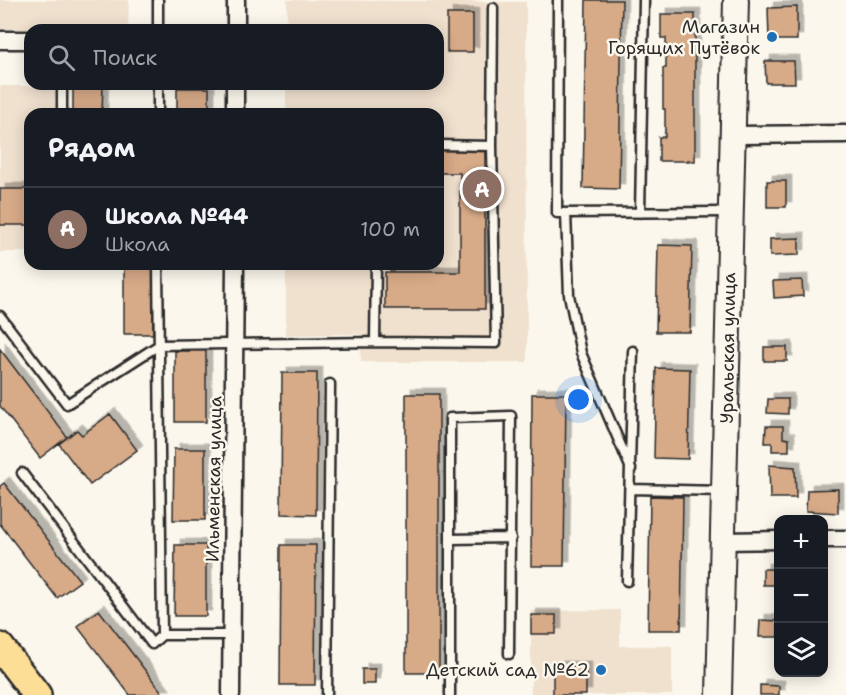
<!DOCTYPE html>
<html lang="ru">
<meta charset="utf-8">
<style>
body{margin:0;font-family:"Shantell Sans",sans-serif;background:#20242c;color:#f1f3f6}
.controls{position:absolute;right:18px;bottom:18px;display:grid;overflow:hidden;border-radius:12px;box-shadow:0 3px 15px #0003}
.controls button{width:54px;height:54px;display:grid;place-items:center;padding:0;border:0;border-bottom:2px solid #363941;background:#171b24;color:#f1f3f6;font:30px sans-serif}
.you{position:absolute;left:579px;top:400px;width:21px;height:21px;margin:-15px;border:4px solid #fff;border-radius:50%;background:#1a73e8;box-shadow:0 0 0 9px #1a73e833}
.badge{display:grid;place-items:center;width:39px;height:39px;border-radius:50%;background:#1f6fb2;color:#fff;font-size:20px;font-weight:700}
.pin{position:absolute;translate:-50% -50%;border:3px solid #fff;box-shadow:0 2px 6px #0006}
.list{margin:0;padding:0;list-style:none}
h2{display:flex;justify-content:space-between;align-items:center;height:78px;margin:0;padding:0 24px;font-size:26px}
h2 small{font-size:20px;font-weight:400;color:#9ea1a6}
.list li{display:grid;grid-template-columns:39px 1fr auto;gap:18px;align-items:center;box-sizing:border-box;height:84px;padding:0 24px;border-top:2px solid #363941}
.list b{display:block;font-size:22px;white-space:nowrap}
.list p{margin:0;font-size:20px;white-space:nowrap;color:#9ea1a6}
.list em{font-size:20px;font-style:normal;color:#9ea1a6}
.icon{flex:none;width:33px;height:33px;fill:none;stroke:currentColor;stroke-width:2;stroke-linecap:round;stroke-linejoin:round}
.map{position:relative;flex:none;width:846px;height:695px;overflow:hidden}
.search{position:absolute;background:#171b24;box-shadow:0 3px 15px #0003;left:24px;top:24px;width:420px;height:66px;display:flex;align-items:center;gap:15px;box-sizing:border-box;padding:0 21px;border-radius:18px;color:#9ea1a6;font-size:22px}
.panel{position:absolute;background:#171b24;box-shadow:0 3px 15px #0003;left:24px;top:108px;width:420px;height:162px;border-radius:18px}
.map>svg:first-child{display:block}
.built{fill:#f0e0ce}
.building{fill:#d7aa88;stroke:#2b2b2b;stroke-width:1.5;filter:url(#shadow)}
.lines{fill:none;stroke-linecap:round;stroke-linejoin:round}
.lane-casing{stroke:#2b2b2b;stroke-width:13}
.street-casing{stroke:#2b2b2b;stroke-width:21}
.secondary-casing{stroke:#2b2b2b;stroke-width:28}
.primary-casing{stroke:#2b2b2b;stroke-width:32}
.lane{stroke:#fbf7ec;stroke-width:8}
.street{stroke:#fbf7ec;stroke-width:16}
.secondary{stroke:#fbf7ec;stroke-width:24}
.primary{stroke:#fdde96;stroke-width:27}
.poi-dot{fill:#1f6fb2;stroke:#fbf7ec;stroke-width:2}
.labels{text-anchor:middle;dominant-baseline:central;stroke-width:5;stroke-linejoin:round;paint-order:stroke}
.poi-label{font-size:18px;fill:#2b2b2b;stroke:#fbf7ec;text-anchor:end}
.street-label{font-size:18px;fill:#2b2b2b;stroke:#fbf7ec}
</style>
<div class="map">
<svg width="846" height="695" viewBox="0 0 846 695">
<defs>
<filter id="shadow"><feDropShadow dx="5.5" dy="-5.5" stdDeviation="0" flood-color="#0004"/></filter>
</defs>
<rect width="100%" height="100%" fill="#fbf7ec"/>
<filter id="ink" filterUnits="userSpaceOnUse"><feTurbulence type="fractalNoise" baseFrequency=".0167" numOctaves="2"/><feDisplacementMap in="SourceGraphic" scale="12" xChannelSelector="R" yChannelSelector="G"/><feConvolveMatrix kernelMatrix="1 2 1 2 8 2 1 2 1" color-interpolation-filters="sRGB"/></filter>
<g filter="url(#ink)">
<!-- built -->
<path class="built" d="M0,0H129L128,30L0,29Z
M287,0L526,2L527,362H361L360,334L286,335V264H438V114H286V84H438V30H287Z
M0,86H55V114H30V252H0Z
M620,610V646H672V695H531V611Z"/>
<!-- building -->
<path class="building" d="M586,0H622L619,189L583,188Z
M797,7V40H769L768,8Z
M447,14H473V52H447Z
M661,14H695V161H659V137H665V109H663V68H666V38H661Z
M765,61H794L795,83H766Z
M73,84L103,85L102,114H73Z
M177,88H209V114H177Z
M438,149H485V309H385V272H460V173H438Z
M767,181H786V207H767Z
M0,189H30V225H0Z
M799,238V255L770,256V239Z
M658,245L692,246L690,332H656Z
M124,267H153V334H124Z
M802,280L803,296L774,298L773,281Z
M764,347H787V361H764Z
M0,349L67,437L40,458L0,406Z
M175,351H206V422H175Z
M656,368L690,369L688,459L654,458Z
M282,373H317L316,515L281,514Z
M406,394H439V673H406Z
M532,394H566L564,566H531Z
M768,399H788V414L767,413Z
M110,414L137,450L90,485L59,444L77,430L82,435Z
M766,426H783V438L789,439V451H772V443H765Z
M174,449H205V520H173Z
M769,465L795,467L796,498H770Z
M4,483L80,581L57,598L0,524V486Z
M838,489V513L806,511L807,490Z
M650,496L683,497L681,630H648Z
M175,545H206V616H174Z
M281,545H316L315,685H280Z
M763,569H778V585H763Z
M99,610L164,695H130L77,626Z
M531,615H556V634H531Z
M760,620L778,621V637H759Z
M553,667H586V695H553Z
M362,669H375V684H362Z
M760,685L779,686V695H760Z"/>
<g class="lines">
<!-- lane casing -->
<g class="lane-casing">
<path id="lane" d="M558,0L557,213L728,212
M158,30V0
M62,84V114
M158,84V114
M492,146L493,8
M566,213L569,295L581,353L631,469
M640,213L644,0
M158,264L162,635H232
M0,316L67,404L159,345L375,342L496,343L492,146L438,145
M375,342L376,264
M22,473L152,644L162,635
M630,489L723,491
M451,539L511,538
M627,581L633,351
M327,695L330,384
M450,695V418L511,416L509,654"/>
</g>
<!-- street casing -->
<g class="street-casing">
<path id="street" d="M236,30V0
M0,40H30
M235,114V84
M733,135L846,134
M824,539H846
M723,541L778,540
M231,695L235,264"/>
</g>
<!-- secondary casing -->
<g class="secondary-casing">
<path id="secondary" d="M719,695L736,0"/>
</g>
<!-- primary casing -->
<g class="primary-casing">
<path id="primary" d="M0,647L37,695"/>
</g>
<!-- lane -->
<use href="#lane" class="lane"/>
<!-- street -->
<use href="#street" class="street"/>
<!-- secondary -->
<use href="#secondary" class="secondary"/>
<!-- primary -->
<use href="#primary" class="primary"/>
</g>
</g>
<!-- markers -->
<g class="poi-dot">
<circle cx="772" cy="37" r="6"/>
<circle cx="601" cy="670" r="6"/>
</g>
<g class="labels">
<!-- poi labels -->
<g class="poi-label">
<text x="760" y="27">Магазин<tspan x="760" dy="21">Горящих Путёвок</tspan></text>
<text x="589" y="670">Детский сад №62</text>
</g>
<!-- street labels -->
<g class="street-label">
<text transform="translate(728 348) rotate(-89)">Уральская улица</text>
<text transform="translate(214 479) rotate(-89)">Ильменская улица</text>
</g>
</g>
</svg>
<div class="controls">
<button>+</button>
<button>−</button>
<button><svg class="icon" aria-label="layers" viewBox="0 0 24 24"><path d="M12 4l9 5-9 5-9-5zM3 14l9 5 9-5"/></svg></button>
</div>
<div class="you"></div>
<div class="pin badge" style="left:482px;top:189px;background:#8d6e63">A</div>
<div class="search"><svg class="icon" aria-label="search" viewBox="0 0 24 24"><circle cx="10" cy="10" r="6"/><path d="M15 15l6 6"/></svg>Поиск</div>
<section class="panel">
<h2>Рядом<small></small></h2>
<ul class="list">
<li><span class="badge" style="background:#8d6e63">A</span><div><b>Школа №44</b><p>Школа</p></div><em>100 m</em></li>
</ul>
</section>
</div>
